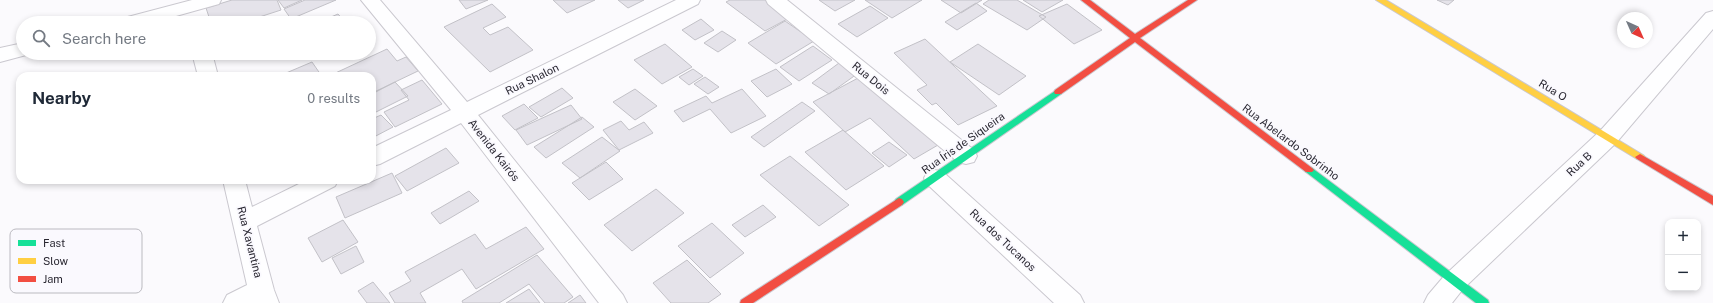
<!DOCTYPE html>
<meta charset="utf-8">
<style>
body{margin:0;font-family:"Public Sans",sans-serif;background:#f2f2f3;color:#1f2937}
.controls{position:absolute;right:12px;bottom:12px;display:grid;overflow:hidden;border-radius:8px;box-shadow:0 2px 6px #0003}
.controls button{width:36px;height:36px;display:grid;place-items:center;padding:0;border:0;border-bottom:1px solid #e0e1e3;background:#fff;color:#1f2937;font:20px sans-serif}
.compass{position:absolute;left:1617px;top:12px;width:36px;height:36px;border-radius:50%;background:#fff;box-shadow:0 2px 6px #0003;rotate:135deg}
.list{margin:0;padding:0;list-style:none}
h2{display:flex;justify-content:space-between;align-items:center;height:52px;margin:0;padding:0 16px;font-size:17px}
h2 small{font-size:13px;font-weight:400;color:#747a83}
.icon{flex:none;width:22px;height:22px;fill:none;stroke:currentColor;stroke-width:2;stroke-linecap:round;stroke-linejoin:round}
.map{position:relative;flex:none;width:1713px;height:303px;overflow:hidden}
.search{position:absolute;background:#fff;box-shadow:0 2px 6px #0003;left:16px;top:16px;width:360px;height:44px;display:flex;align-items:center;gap:10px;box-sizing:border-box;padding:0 14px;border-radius:22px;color:#747a83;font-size:15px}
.panel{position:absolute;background:#fff;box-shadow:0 2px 6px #0003;left:16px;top:72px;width:360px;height:112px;border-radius:12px}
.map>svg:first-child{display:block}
.building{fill:#e5e3ea;stroke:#c2c1c7}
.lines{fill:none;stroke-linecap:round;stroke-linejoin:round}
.street-casing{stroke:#cac8cf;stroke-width:2}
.fast-casing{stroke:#cac8cf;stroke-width:2}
.slow-casing{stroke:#cac8cf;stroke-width:2}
.jam-casing{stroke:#cac8cf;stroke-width:2}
.street{fill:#fefeff;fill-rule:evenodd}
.fast{fill:#16e098;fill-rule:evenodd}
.slow{fill:#ffcf43;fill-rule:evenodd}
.jam{fill:#f24e42;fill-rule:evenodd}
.labels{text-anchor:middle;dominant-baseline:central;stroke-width:3.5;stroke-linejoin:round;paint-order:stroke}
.street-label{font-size:11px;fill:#292731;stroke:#faf9fe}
.key{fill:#faf9fe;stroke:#bbbac0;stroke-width:1}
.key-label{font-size:11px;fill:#292731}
</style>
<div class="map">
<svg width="1713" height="303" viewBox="0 0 1713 303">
<rect width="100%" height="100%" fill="#fbfafd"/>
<!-- building -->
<path class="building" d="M232,0H277L281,10L241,23H211L206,8Z
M278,0H302L284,8Z
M305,0H336L291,19L284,9Z
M459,0H488L466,9Z
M553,0H595L567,13Z
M618,0H644L628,8Z
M730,0H767L791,17L765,31L726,2Z
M819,0H855L835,11Z
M865,0H922L892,18Z
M941,0H982L961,13Z
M989,0H1017L1046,17L1027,30L983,4Z
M1023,0H1063L1042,12Z
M1437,0H1454L1448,5Z
M976,3L987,11L957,30L945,22Z
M492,4L506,17L483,28L490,35L508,27L533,50L490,72L444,27Z
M1067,4L1102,30L1074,44L1039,16Z
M870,6L888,18L857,37L838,24Z
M338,14L346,23H317Z
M701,19L714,30L695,40L682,30Z
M785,21L814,41L776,64L748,43Z
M722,31L736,40L718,52L704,43Z
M925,39L997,106L958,125L936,103L932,105L917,90L927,85L894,53Z
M665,44L692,67L662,84L634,60Z
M978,44L1026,76L999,95L950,62Z
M813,46L832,60L799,81L780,67Z
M387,49L397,61L406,57L418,71L372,93V76H329Z
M312,62L321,75L317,76H279Z
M839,63L857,74L829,94L812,83Z
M693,69L703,76L689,85L679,77Z
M776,69L792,84L767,97L751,81Z
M705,77L719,87L708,94L694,84Z
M860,77L938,145L914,159L870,118L845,132L813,102Z
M422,80L442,104L395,127L384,112L409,100L401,90Z
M395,82L408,96L372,114V94Z
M562,88L573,98L541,117L529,107Z
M635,89L657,106L635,120L613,102Z
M742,89L766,116L731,133L710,109L683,122L674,111L706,96L712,103Z
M802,102L815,111L764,147L751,137Z
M524,104L538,118L515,130L502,116Z
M571,105L582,119L527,145L516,130Z
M381,115L393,127L372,138V119Z
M582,117L594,127L546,158L534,147Z
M621,121L629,130L644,122L653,133L619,150L603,130Z
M843,130L884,166L846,190L805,152Z
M602,137L620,151L580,178L562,163Z
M889,142L907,155L889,167L872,153Z
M446,148L459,163L407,191L395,176Z
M790,156L849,205L819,226L760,175Z
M606,162L623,179L589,200L572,183Z
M392,173L402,193L345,218L336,197Z
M656,189L684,213L632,251L604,225Z
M469,191L479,201L440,224L431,213Z
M763,205L776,217L745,237L732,225Z
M343,220L358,242L322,262L308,238Z
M712,223L744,253L710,278L678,246Z
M526,227L544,249L476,289L462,269L420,293L426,303H395L389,293L411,281L405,272L475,234L486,249Z
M356,246L364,262L341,274L332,258Z
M537,255L573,297L564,303H545L529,284L499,303H463L462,301Z
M687,260L721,294L708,303H671L653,283Z
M373,282L390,303H367L358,291Z
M529,289L540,303H506Z
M580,295L586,303H568Z"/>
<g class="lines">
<!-- street casing -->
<g class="street-casing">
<path id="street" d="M192,0H221L219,4L151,23H117L120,19Z
M361,0H380L467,102L676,0H700L698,4L478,115L623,295L627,303H599L461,123L380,164L372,166V148L451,110Z
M766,0H787L974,150L977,156L974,162L966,164L958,162L768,4Z
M1713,11V29L1616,143L1463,289L1452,303H1424L1428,295L1445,275L1600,131L1706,13Z
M23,43V53L30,54L0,62V48Z
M192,53H212L218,76H198Z
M935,170L943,172L1080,295L1084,303H1054L927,184L924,178L927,172Z
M223,180H245L252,207L307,180H338L335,186L257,226L274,290L279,303H223L227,295L247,285Z"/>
</g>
<!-- fast casing -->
<g class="fast-casing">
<path id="fast" d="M1058,89L1062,92L1061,94L902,205H896L894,202L896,199Z
M1309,167L1312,168L1488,300L1489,303H1476L1306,172L1304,170L1306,168Z"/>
</g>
<!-- slow casing -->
<g class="slow-casing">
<path id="slow" d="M1376,0H1386L1643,155L1645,157L1643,159H1637Z"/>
</g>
<!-- jam casing -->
<g class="jam-casing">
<path id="jam" d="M1081,0H1090L1135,34L1188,0H1197L1140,38L1312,168L1314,170L1312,172H1306L1135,42L1061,94H1055L1054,92L1055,90L1130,38Z
M1640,154L1713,196V205L1637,159L1635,157Z
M899,198L902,199L904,202L902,205L753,303H740L741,300Z"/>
</g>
<!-- street -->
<use href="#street" class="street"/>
<!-- fast -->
<use href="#fast" class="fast"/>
<!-- slow -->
<use href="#slow" class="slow"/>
<!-- jam -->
<use href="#jam" class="jam"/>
</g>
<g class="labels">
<!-- street labels -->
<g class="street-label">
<text transform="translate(871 78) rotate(39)">Rua Dois</text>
<text transform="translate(532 79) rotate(-26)">Rua Shalon</text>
<text transform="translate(1553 90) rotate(31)">Rua O</text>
<text transform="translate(1291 142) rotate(37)">Rua Abelardo Sobrinho</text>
<text transform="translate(963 143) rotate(-35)">Rua Íris de Siqueira</text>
<text transform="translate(494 150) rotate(52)">Avenida Kairós</text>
<text transform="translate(1579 164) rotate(-43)">Rua B</text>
<text transform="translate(1003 240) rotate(43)">Rua dos Tucanos</text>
<text transform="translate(250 242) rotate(76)">Rua Xavantina</text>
</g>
</g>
<!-- legend -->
<rect x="10" y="229" width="132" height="64" rx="6" class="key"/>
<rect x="18" y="240" width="18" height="6" fill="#16e098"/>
<rect x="18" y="258" width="18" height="6" fill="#ffcf43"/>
<rect x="18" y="276" width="18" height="6" fill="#f24e42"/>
<g class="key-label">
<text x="43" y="247">Fast</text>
<text x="43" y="265">Slow</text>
<text x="43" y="283">Jam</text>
</g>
</svg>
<div class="controls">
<button>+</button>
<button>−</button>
</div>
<svg class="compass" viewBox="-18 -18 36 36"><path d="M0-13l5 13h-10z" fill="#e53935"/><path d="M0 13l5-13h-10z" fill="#747a83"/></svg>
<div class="search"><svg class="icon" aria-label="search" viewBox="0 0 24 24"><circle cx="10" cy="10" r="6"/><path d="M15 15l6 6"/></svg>Search here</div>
<section class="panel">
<h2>Nearby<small>0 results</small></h2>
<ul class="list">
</ul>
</section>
</div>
